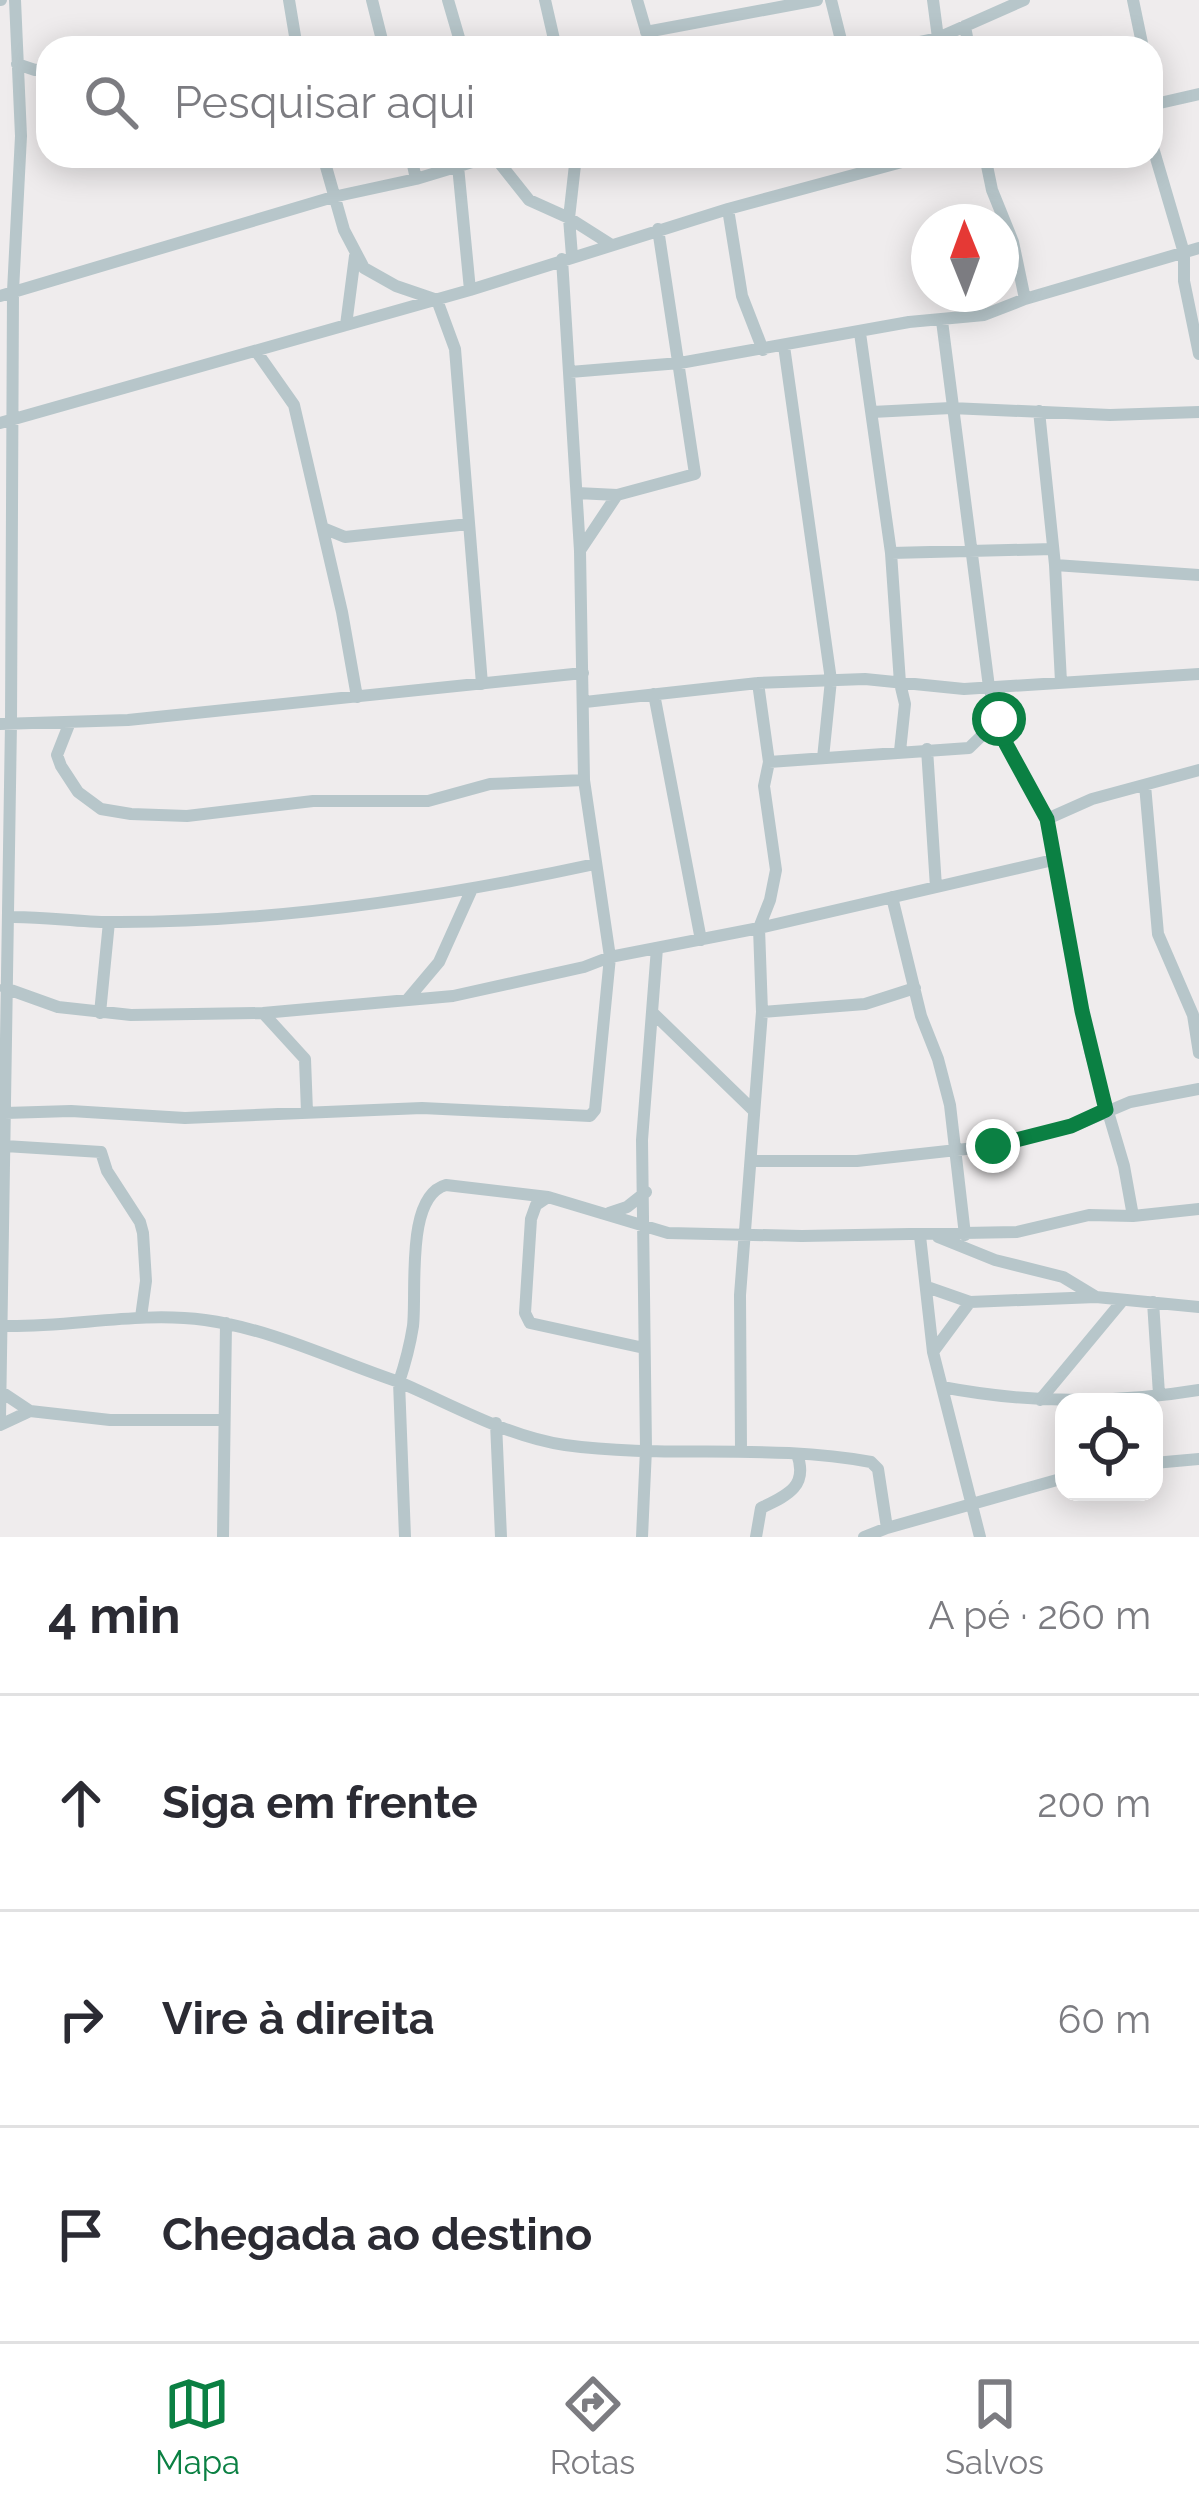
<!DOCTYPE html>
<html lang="pt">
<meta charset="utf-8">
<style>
body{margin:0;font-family:Raleway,sans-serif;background:#f7f7f7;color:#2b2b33}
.controls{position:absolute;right:36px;bottom:36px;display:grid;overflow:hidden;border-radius:24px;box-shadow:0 6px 30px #0003}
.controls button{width:108px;height:108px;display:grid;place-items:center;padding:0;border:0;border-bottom:3px solid #e1e1e2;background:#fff;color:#2b2b33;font:60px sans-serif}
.compass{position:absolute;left:911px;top:204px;width:108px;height:108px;border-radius:50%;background:#fff;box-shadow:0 6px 30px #0003;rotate:359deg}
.stop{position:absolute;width:36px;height:36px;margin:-27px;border:9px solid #0b8043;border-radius:50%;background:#fff}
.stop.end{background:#0b8043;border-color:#fff;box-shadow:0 3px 12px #0008}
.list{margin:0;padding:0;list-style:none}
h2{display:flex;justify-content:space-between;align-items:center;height:156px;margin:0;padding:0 48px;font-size:51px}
h2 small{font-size:39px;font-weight:400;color:#7c7c81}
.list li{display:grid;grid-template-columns:78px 1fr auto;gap:36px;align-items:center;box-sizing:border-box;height:216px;padding:0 48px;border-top:3px solid #e1e1e2}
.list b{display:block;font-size:45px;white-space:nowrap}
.list em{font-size:39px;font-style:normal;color:#7c7c81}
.icon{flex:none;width:66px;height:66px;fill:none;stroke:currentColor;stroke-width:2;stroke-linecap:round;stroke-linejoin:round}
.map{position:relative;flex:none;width:1199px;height:1537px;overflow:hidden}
.search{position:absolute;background:#fff;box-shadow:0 6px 30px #0003;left:36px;right:36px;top:36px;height:132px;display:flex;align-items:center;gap:30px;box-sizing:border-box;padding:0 42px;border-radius:36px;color:#7c7c81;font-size:45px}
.sheet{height:804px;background:#fff}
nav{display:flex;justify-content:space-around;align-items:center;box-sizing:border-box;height:168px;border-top:3px solid #e1e1e2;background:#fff;font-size:33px;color:#7c7c81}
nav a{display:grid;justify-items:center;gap:6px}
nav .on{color:#0b8043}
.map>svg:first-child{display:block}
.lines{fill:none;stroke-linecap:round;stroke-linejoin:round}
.street{stroke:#b7c6ca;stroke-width:12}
.route{stroke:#0b8043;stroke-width:15}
</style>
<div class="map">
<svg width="1199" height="1537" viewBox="0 0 1199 1537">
<rect width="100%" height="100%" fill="#efeced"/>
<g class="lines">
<!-- street -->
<path class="street" d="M0,0H1
M289,0L297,48
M372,0L384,48
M448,0L462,48
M545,0L556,48
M637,0L651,48
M831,0L843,48
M933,0L938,38
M1133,0L1143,48
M965,26L969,48
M646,32L817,0
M891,48L938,38L1024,0
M17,64L35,70L48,69
M1151,105L1199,94
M1151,141L1184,253V281L1199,354
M323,156L344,230L364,268L396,286L437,300L455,349L482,684
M411,156L416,179
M494,156L529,200L569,218L610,244
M985,156L992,190L1013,242L1025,299
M458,166L470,290
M728,209L742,296L763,350
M572,256L569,218L576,156
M0,296L333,197L416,179L492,156
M942,321L989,687L1006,744L1047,819L1090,1051L1124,1166L1133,1216
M346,325L355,256
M860,333L891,553L900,683L905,704L900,751
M784,346L831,680L823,758
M256,351L294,405L342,612L357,697
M570,372L680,363L909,322L984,315L1025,299L1199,248
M1039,411L1055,565L1061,682
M872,412L951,408L1110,415L1199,412
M0,423L470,290L728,209L924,156
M577,493L617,495L695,474L658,229
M323,528L345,537L469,524
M581,549L617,495
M891,553L1053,549
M1055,565L1199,575
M654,694L701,940
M585,702L758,683L865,679L964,689L1199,674
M70,722L57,755L61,766L78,792L101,809L131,814L187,816L313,801H428L490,784L584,780
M0,724L128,720L583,673
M927,749L936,887
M769,762L969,748L999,719
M1145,785L1158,934L1193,1015L1199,1053
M1047,819L1092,799L1199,770
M892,897L921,1016L938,1059L950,1105L965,1235
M8,917C42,916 76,922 110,922C271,923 438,898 595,864
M5,988L58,1007L131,1015L263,1013L453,996L584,967L610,957L759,928L1053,860
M407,1000L439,962L471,891
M762,1012L865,1004L915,988
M100,1013L109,922
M263,1013L305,1059L307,1112
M653,1013L754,1111
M5,1113L71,1111L185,1118L422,1108L590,1116L595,1110L610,957L584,780L580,551L562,259
M5,1146L101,1152L107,1171L140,1222L143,1233L146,1281L141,1317
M752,1161H857L993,1146L1071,1127L1130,1102L1199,1089
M609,1213L627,1207L646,1192
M920,1236L933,1352L980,1537
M938,1237L995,1260L1063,1277L1096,1297L1199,1307
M927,1287L970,1302L1096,1297
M1153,1302L1159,1394
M1,1326C69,1328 137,1311 205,1320C272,1329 336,1361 399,1382C405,1364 410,1345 413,1326C417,1291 405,1196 446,1185L548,1197
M644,1348L530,1323L525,1313L531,1219L536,1205L548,1197L668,1233L802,1236L1017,1232L1089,1215L1133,1216L1199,1209
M933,1352L970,1302
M942,1387C1026,1403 1115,1404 1199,1390
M0,1391L30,1411
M1040,1400L1123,1300
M0,1418L11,723L13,291L21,136L15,0
M496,1423L501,1537
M0,1425L30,1411L110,1420H222
M741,1451L740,1295L762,1012L759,928L770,900L776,870L764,786L769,762L758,683
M1154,1463L1199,1459
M223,1537L226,1323
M405,1537L399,1382C451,1404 508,1437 565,1445C666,1459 770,1443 871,1462L878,1469L887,1528L1064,1478
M642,1537L646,1449L642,1140L657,948
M756,1537L761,1508C786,1496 809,1487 797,1454
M864,1537L887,1528"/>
</g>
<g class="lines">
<!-- route -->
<path class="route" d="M993,1146L1071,1126L1106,1110L1082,1011L1047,819L1006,744L999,719"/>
</g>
</svg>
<div class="controls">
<button><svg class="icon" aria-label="locate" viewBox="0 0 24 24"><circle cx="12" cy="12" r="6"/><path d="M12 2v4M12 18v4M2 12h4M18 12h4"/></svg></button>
</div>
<svg class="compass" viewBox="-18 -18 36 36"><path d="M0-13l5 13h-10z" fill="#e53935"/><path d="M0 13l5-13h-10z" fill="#7c7c81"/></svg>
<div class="stop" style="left:999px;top:719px"></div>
<div class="stop end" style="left:993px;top:1146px"></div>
<div class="search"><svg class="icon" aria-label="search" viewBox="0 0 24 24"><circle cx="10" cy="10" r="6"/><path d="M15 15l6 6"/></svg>Pesquisar aqui</div>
</div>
<section class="sheet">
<h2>4 min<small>A pé · 260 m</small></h2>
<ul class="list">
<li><svg class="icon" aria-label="ahead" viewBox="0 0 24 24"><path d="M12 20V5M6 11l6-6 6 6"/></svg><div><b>Siga em frente</b></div><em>200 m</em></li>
<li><svg class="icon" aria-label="right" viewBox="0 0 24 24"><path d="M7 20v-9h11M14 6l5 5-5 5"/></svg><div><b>Vire à direita</b></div><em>60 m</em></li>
<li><svg class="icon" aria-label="arrive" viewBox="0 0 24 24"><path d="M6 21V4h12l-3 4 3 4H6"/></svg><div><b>Chegada ao destino</b></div></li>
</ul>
</section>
<nav>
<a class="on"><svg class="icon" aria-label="map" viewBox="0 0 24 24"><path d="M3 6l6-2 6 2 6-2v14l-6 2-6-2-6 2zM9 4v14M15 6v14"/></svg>Mapa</a>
<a><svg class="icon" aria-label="directions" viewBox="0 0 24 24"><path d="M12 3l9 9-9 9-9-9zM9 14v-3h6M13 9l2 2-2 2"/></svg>Rotas</a>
<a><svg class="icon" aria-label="saved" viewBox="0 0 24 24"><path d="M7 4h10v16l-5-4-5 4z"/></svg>Salvos</a>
</nav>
